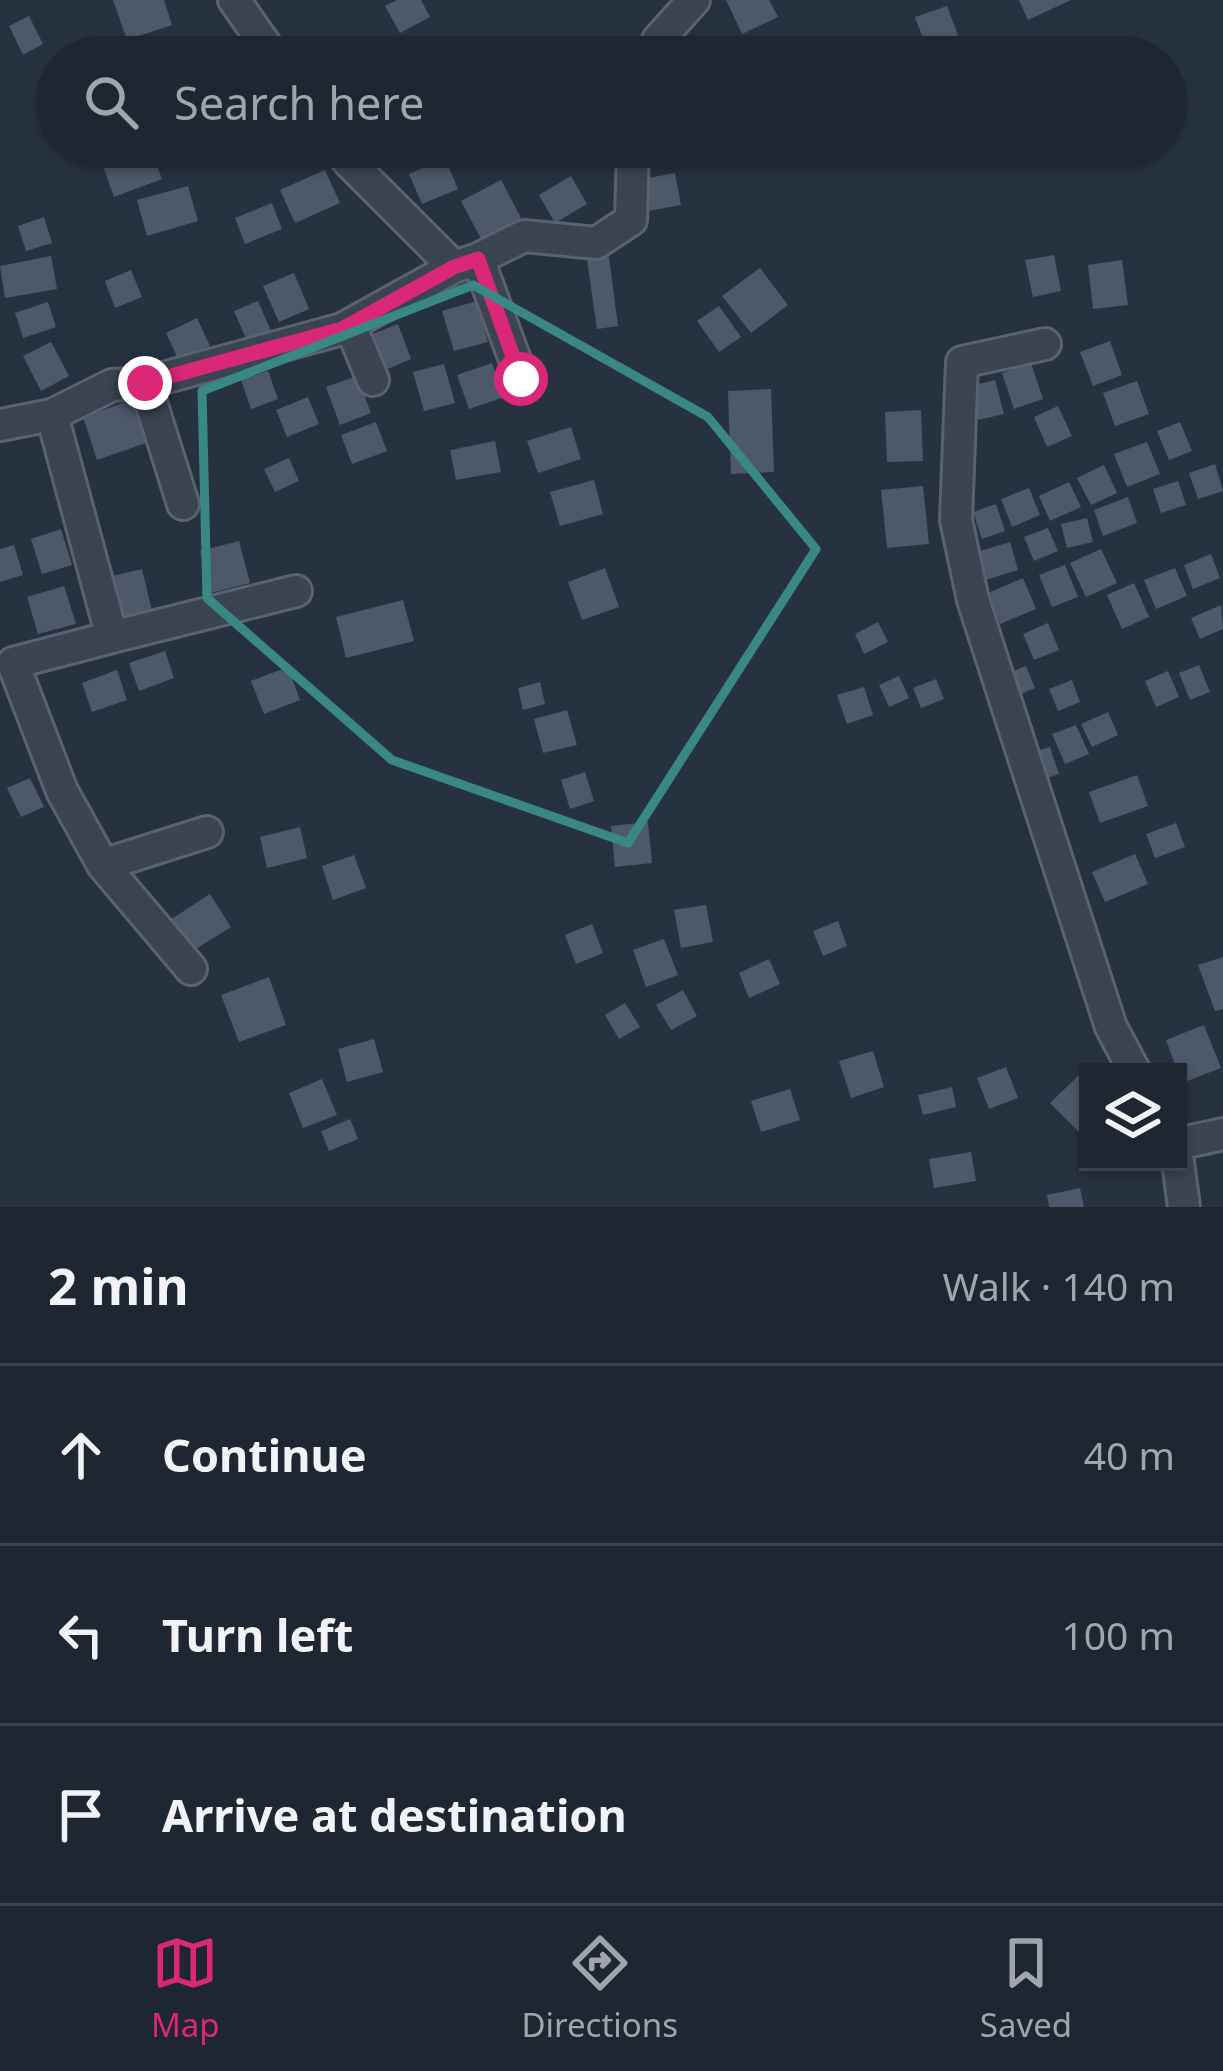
<!DOCTYPE html>
<meta charset="utf-8">
<style>
body{margin:0;font-family:"Noto Sans",sans-serif;background:#252e39;color:#f1f3f6}
.controls{position:absolute;right:36px;bottom:36px;display:grid;overflow:hidden;border-radius:0px;box-shadow:0 3px 9px #0004}
.controls button{width:108px;height:108px;display:grid;place-items:center;padding:0;border:0;border-bottom:3px solid #3b434d;background:#1d2631;color:#f1f3f6;font:60px sans-serif}
.stop{position:absolute;width:36px;height:36px;margin:-27px;border:9px solid #db2777;border-radius:50%;background:#fff}
.stop.end{background:#db2777;border-color:#fff;box-shadow:0 3px 12px #0008}
.list{margin:0;padding:0;list-style:none}
h2{display:flex;justify-content:space-between;align-items:center;height:156px;margin:0;padding:0 48px;font-size:51px}
h2 small{font-size:39px;font-weight:400;color:#a0a5ab}
.list li{display:grid;grid-template-columns:78px 1fr auto;gap:36px;align-items:center;box-sizing:border-box;height:180px;padding:0 48px;border-top:3px solid #3b434d}
.list b{display:block;font-size:45px;white-space:nowrap}
.list em{font-size:39px;font-style:normal;color:#a0a5ab}
.icon{flex:none;width:66px;height:66px;fill:none;stroke:currentColor;stroke-width:2;stroke-linecap:round;stroke-linejoin:round}
.map{position:relative;flex:none;width:1223px;height:1207px;overflow:hidden}
.search{position:absolute;background:#1d2631;box-shadow:0 3px 9px #0004;left:36px;right:36px;top:36px;height:132px;display:flex;align-items:center;gap:30px;box-sizing:border-box;padding:0 42px;border-radius:66px;color:#a0a5ab;font-size:45px}
.sheet{height:696px;background:#1d2631}
nav{display:flex;justify-content:space-around;align-items:center;box-sizing:border-box;height:168px;border-top:3px solid #3b434d;background:#1d2631;font-size:33px;color:#a0a5ab}
nav a{display:grid;justify-items:center;gap:6px}
nav .on{color:#db2777}
.map>svg:first-child{display:block}
.building{fill:#4d586a}
.lines{fill:none;stroke-linecap:round;stroke-linejoin:round}
.minor-casing{stroke:#59626e;stroke-width:36}
.minor{stroke:#3b4451;stroke-width:30}
.route{stroke:#db2777;stroke-width:15}
.marked{fill:none;stroke:#398885;stroke-width:9;stroke-linejoin:round}
</style>
<div class="map">
<svg width="1223" height="1207" viewBox="0 0 1223 1207">
<rect width="100%" height="100%" fill="#273241"/>
<!-- building -->
<path class="building" d="M113,0H164L172,25L127,40Z
M397,0H421L430,17L400,33L385,6Z
M726,0H769L778,17L742,34Z
M1019,0H1071L1028,20Z
M947,6L958,35L926,47L915,17Z
M29,16L43,44L23,55L9,26Z
M204,39L209,57H181L178,46Z
M129,147H150L162,179L114,197L100,158Z
M1062,147H1096L1099,154L1068,165Z
M445,158L458,189L422,204L409,174Z
M325,170L340,203L295,223L280,190Z
M675,173L681,205L643,212L637,180Z
M571,176L587,204L555,223L539,195Z
M501,180L521,218L481,239L461,201Z
M188,186L198,221L147,236L137,200Z
M272,203L282,229L245,244L235,218Z
M44,217L52,243L26,251L18,226Z
M1054,255L1061,291L1033,297L1025,260Z
M51,256L57,289L5,298L0,266Z
M609,257L618,326L597,329L587,260Z
M1122,260L1128,305L1093,309L1088,265Z
M760,268L788,305L751,333L722,296Z
M131,270L142,297L115,308L105,281Z
M294,273L309,309L279,322L263,286Z
M258,301L271,331L247,341L234,311Z
M477,301L488,342L454,351L442,311Z
M48,302L56,327L23,338L15,313Z
M719,306L741,337L719,352L697,321Z
M197,318L210,346L179,361L166,333Z
M398,324L411,359L378,373L365,337Z
M1110,341L1122,375L1093,386L1080,352Z
M51,342L69,376L41,391L23,356Z
M492,363L504,397L469,409L457,375Z
M1031,363L1043,399L1014,409L1002,373Z
M444,364L455,403L424,411L413,372Z
M268,371L278,399L251,409L241,380Z
M357,376L371,413L340,425L326,387Z
M995,380L1004,414L978,420L970,386Z
M1137,381L1149,414L1115,426L1103,393Z
M771,389L774,472L731,474L728,391Z
M308,397L319,424L287,437L276,410Z
M132,400L146,443L97,460L83,417Z
M1058,406L1072,436L1047,447L1034,417Z
M921,410L923,461L887,462L885,412Z
M376,422L387,451L352,464L341,435Z
M1180,422L1192,451L1169,460L1157,431Z
M571,427L581,459L538,473L527,441Z
M495,441L501,472L456,480L450,450Z
M1147,442L1160,474L1127,487L1114,454Z
M289,458L299,481L275,492L264,469Z
M1215,464L1223,491L1198,499L1189,473Z
M1104,465L1117,493L1091,505L1077,478Z
M594,480L603,514L560,526L550,492Z
M1178,481L1186,505L1161,513L1153,489Z
M1069,482L1081,507L1050,521L1039,496Z
M923,486L929,544L887,548L881,490Z
M1029,488L1040,515L1012,527L1001,499Z
M1128,497L1137,523L1103,536L1094,510Z
M996,504L1005,531L982,539L973,512Z
M1087,518L1093,542L1067,548L1061,524Z
M1048,528L1058,551L1034,561L1024,537Z
M61,529L72,565L42,574L31,539Z
M239,541L250,583L211,593L200,551Z
M1010,542L1018,570L985,580L977,552Z
M14,545L23,575L0,582V549Z
M1101,549L1117,583L1086,597L1070,563Z
M1211,554L1220,578L1193,589L1184,565Z
M1065,565L1078,597L1052,607L1039,575Z
M605,568L619,607L582,620L568,582Z
M1175,568L1187,596L1156,609L1144,580Z
M142,569L152,611L115,620L104,578Z
M1023,578L1036,609L1000,624L988,593Z
M1134,583L1149,617L1122,629L1107,595Z
M64,586L76,624L38,634L27,597Z
M403,600L414,641L346,658L336,617Z
M1221,605L1223,629L1200,639L1191,618Z
M878,622L888,642L864,654L855,634Z
M1048,623L1059,650L1034,660L1023,634Z
M165,651L174,678L139,691L129,663Z
M1199,665L1210,692L1190,700L1179,673Z
M1026,666L1035,688L1012,698L1003,675Z
M288,667L300,700L264,714L251,681Z
M117,670L127,700L92,712L82,683Z
M1168,671L1179,697L1156,707L1145,681Z
M899,676L909,698L889,707L879,685Z
M936,679L944,699L921,708L913,688Z
M1072,680L1080,702L1058,711L1049,689Z
M540,682L545,704L523,710L518,688Z
M864,687L873,715L847,724L837,695Z
M567,710L577,745L543,753L534,719Z
M1108,712L1118,735L1092,747L1081,724Z
M1076,725L1089,754L1065,764L1052,734Z
M1050,747L1059,774L1038,781L1029,753Z
M585,772L594,801L570,809L561,780Z
M1137,775L1148,806L1100,823L1089,792Z
M30,778L44,807L21,817L7,788Z
M648,822L652,863L615,867L611,826Z
M1176,823L1185,847L1155,858L1146,834Z
M300,827L307,858L267,868L260,837Z
M1135,854L1148,884L1105,902L1092,872Z
M354,855L366,888L333,900L322,866Z
M210,894L231,927L191,952L170,920Z
M706,905L713,942L681,948L674,910Z
M838,921L847,946L823,956L813,931Z
M592,924L603,953L576,964L565,935Z
M664,939L678,975L646,987L633,950Z
M1223,957V1009L1215,1011L1198,965Z
M769,959L780,984L749,998L739,973Z
M269,977L286,1025L239,1042L221,995Z
M683,990L697,1016L671,1030L656,1005Z
M625,1003L640,1027L619,1039L605,1015Z
M1204,1025L1221,1068L1182,1083L1166,1040Z
M374,1039L383,1072L347,1082L338,1049Z
M873,1051L884,1087L851,1098L839,1061Z
M1006,1067L1018,1098L989,1109L977,1078Z
M1081,1073L1088,1080V1126L1080,1133L1050,1103Z
M322,1079L337,1115L303,1128L289,1093Z
M952,1087L956,1107L923,1115L918,1095Z
M790,1089L800,1120L761,1132L751,1101Z
M350,1119L358,1139L329,1151L321,1131Z
M971,1152L976,1181L934,1188L929,1159Z
M1080,1188L1084,1207H1049L1047,1195Z"/>
<g class="lines">
<!-- minor casing -->
<g class="minor-casing">
<path id="minor" d="M234,0L274,57
M652,57L658,40L694,0
M338,147L349,162L454,267
M478,259L522,379
M350,325L373,380
M1045,344L962,362L956,520L973,600L1111,1027L1135,1072
M145,383L183,504
M0,425L52,415
M112,637L296,591
M103,865L207,832
M191,969L103,865L62,791L13,663L112,637L52,415L112,385L145,383L342,329L454,267L478,259L524,236L596,243L631,220L633,147
M1178,1144L1223,1134
M1178,1162L1184,1207"/>
</g>
<!-- minor -->
<use href="#minor" class="minor"/>
</g>
<g class="lines">
<!-- route -->
<path class="route" d="M145,383L342,329L454,267L478,259L521,379"/>
</g>
<!-- marked area -->
<path class="marked" d="M473,285L708,417L816,549L628,843L392,760L207,598L202,391Z"/>
</svg>
<div class="controls">
<button><svg class="icon" aria-label="layers" viewBox="0 0 24 24"><path d="M12 4l9 5-9 5-9-5zM3 14l9 5 9-5"/></svg></button>
</div>
<div class="stop" style="left:521px;top:379px"></div>
<div class="stop end" style="left:145px;top:383px"></div>
<div class="search"><svg class="icon" aria-label="search" viewBox="0 0 24 24"><circle cx="10" cy="10" r="6"/><path d="M15 15l6 6"/></svg>Search here</div>
</div>
<section class="sheet">
<h2>2 min<small>Walk · 140 m</small></h2>
<ul class="list">
<li><svg class="icon" aria-label="ahead" viewBox="0 0 24 24"><path d="M12 20V5M6 11l6-6 6 6"/></svg><div><b>Continue</b></div><em>40 m</em></li>
<li><svg class="icon" aria-label="left" viewBox="0 0 24 24"><path d="M17 20v-9H6M10 6l-5 5 5 5"/></svg><div><b>Turn left</b></div><em>100 m</em></li>
<li><svg class="icon" aria-label="arrive" viewBox="0 0 24 24"><path d="M6 21V4h12l-3 4 3 4H6"/></svg><div><b>Arrive at destination</b></div></li>
</ul>
</section>
<nav>
<a class="on"><svg class="icon" aria-label="map" viewBox="0 0 24 24"><path d="M3 6l6-2 6 2 6-2v14l-6 2-6-2-6 2zM9 4v14M15 6v14"/></svg>Map</a>
<a><svg class="icon" aria-label="directions" viewBox="0 0 24 24"><path d="M12 3l9 9-9 9-9-9zM9 14v-3h6M13 9l2 2-2 2"/></svg>Directions</a>
<a><svg class="icon" aria-label="saved" viewBox="0 0 24 24"><path d="M7 4h10v16l-5-4-5 4z"/></svg>Saved</a>
</nav>
